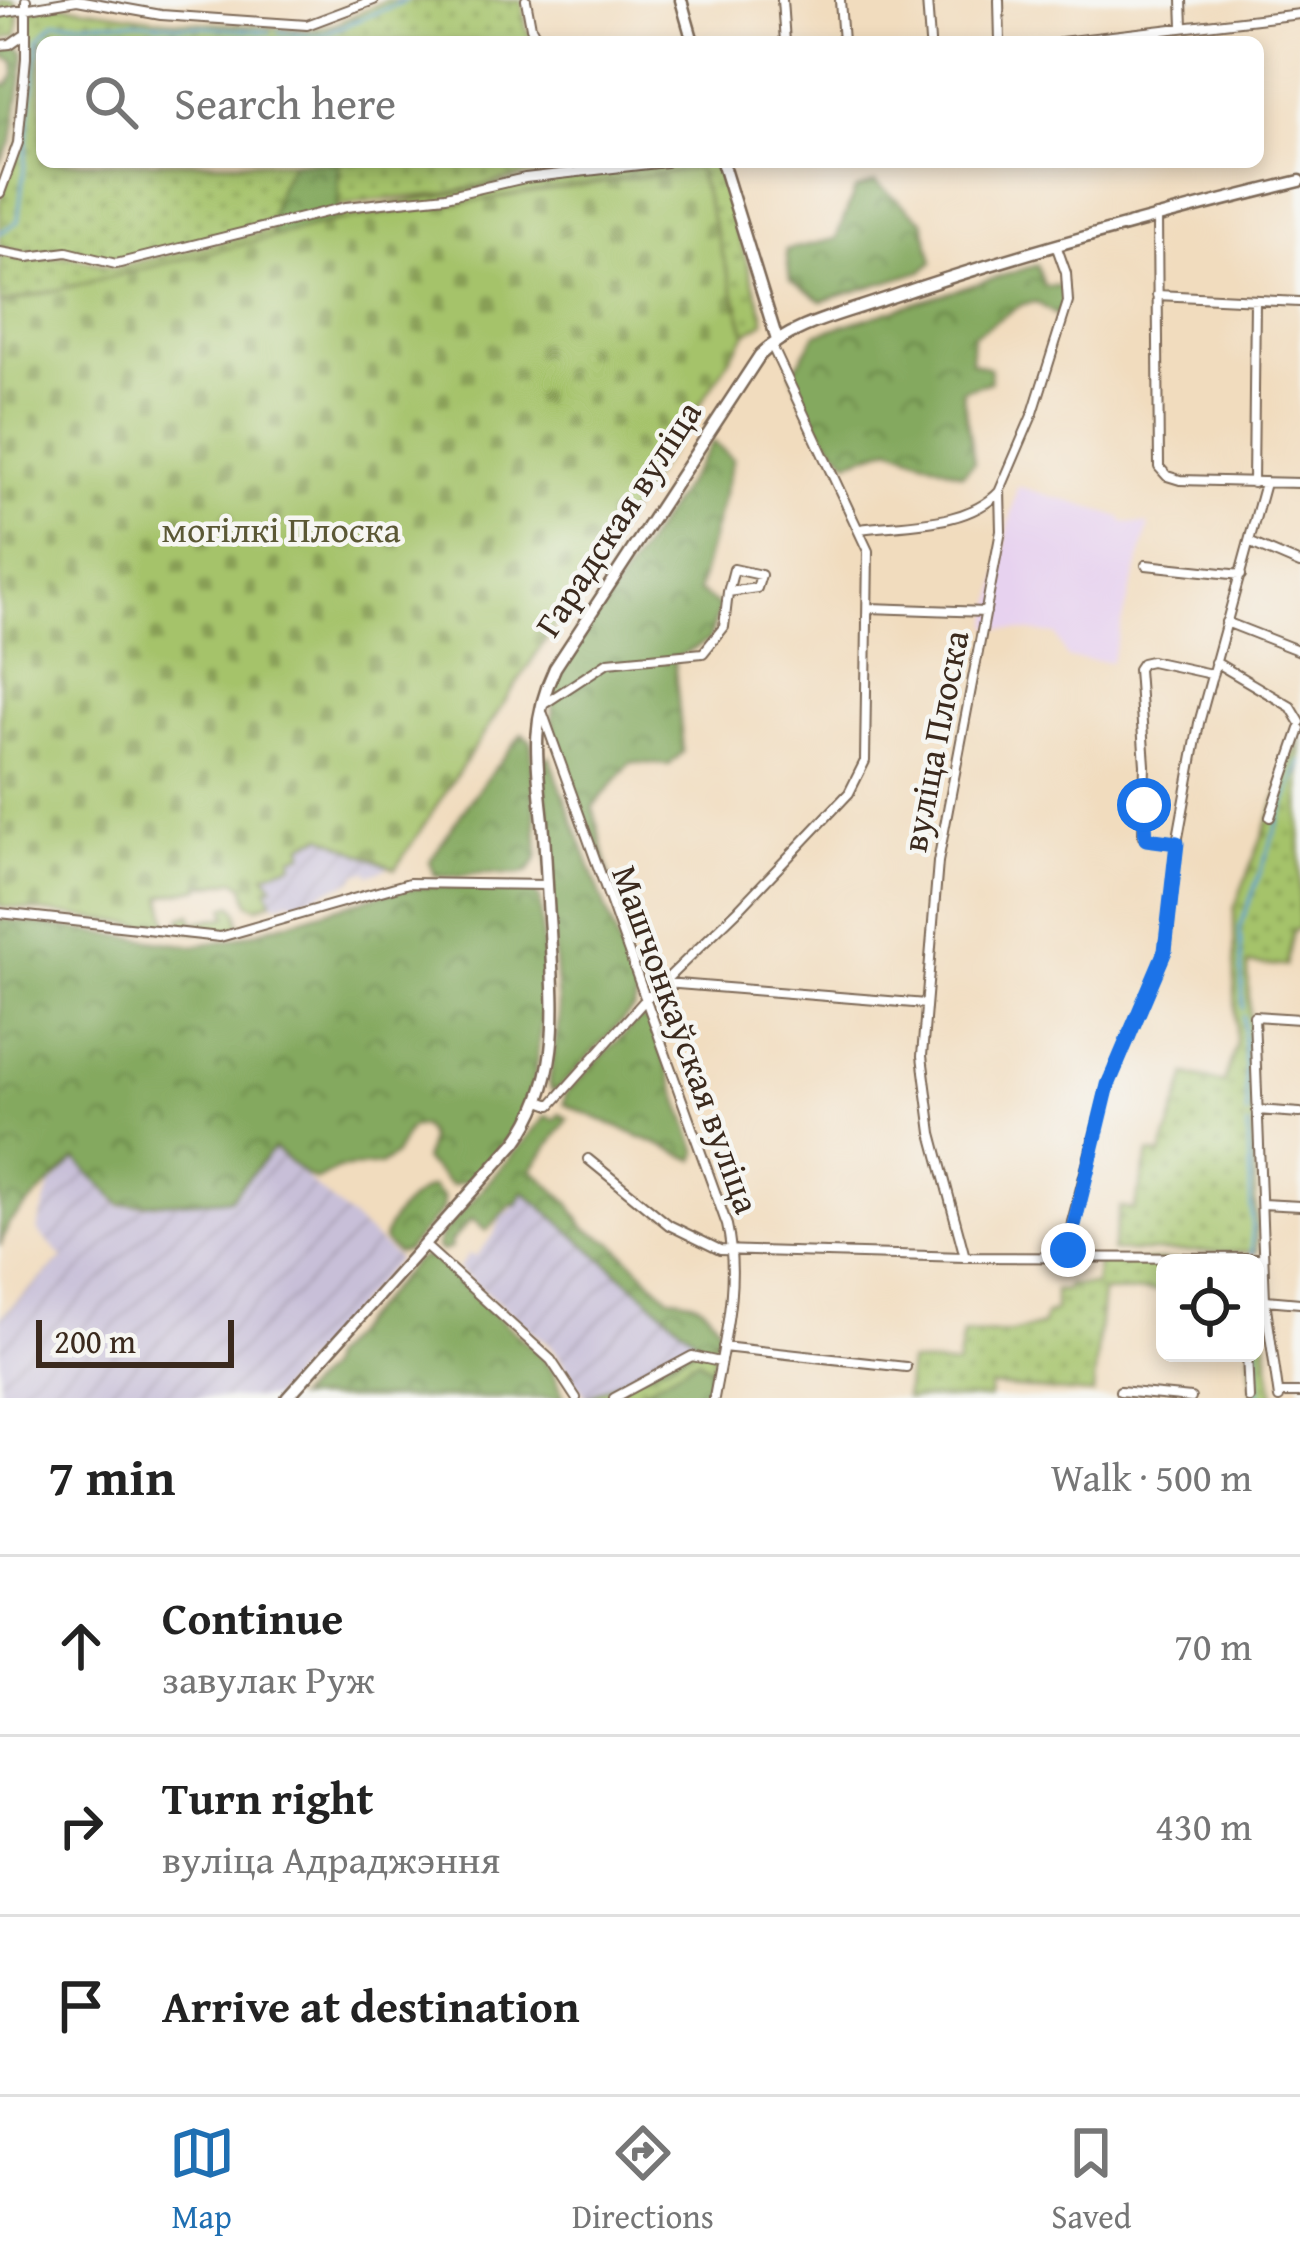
<!DOCTYPE html>
<meta charset="utf-8">
<style>
body{margin:0;font-family:"Gentium Book Plus",serif;background:#f6f6f6;color:#222}
.controls{position:absolute;right:36px;bottom:36px;display:grid;overflow:hidden;border-radius:18px;box-shadow:0 6px 18px #0003}
.controls button{width:108px;height:108px;display:grid;place-items:center;padding:0;border:0;border-bottom:3px solid #e0e0e0;background:#fff;color:#222;font:60px sans-serif}
.scale{position:absolute;left:36px;bottom:30px;width:198px;box-sizing:border-box;padding-left:12px;border:6px solid #3b2a1e;border-top:0;font-size:33px;line-height:42px;white-space:nowrap;color:#3b2a1e;-webkit-text-stroke:9px #f6f6f2;paint-order:stroke}
.stop{position:absolute;width:36px;height:36px;margin:-27px;border:9px solid #1a73e8;border-radius:50%;background:#fff}
.stop.end{background:#1a73e8;border-color:#fff;box-shadow:0 3px 12px #0008}
.list{margin:0;padding:0;list-style:none}
h2{display:flex;justify-content:space-between;align-items:center;height:156px;margin:0;padding:0 48px;font-size:51px}
h2 small{font-size:39px;font-weight:400;color:#767676}
.list li{display:grid;grid-template-columns:78px 1fr auto;gap:36px;align-items:center;box-sizing:border-box;height:180px;padding:0 48px;border-top:3px solid #e0e0e0}
.list b{display:block;font-size:45px;white-space:nowrap}
.list p{margin:0;font-size:39px;white-space:nowrap;color:#767676}
.list em{font-size:39px;font-style:normal;color:#767676}
.icon{flex:none;width:66px;height:66px;fill:none;stroke:currentColor;stroke-width:2;stroke-linecap:round;stroke-linejoin:round}
.map{position:relative;flex:none;width:1300px;height:1398px;overflow:hidden}
.search{position:absolute;background:#fff;box-shadow:0 6px 18px #0003;left:36px;right:36px;top:36px;height:132px;display:flex;align-items:center;gap:30px;box-sizing:border-box;padding:0 42px;border-radius:18px;color:#767676;font-size:45px}
.sheet{height:696px;background:#fff}
nav{display:flex;justify-content:space-around;align-items:center;box-sizing:border-box;height:168px;border-top:3px solid #e0e0e0;background:#fff;font-size:33px;color:#767676}
nav a{display:grid;justify-items:center;gap:6px}
nav .on{color:#1f6fb2}
.map>svg:first-child{display:block}
.built{fill:#e7d2ef}
.industrial{fill:url(#industrial-furrows)}
.grass{fill:url(#grass-dots);stroke:#707644;stroke-width:3}
.forest{fill:url(#forest-crowns);stroke:#606a3e;stroke-width:3}
.cemetery{fill:url(#cemetery-stones);stroke:#707644;stroke-width:3}
.lines{fill:none;stroke-linecap:round;stroke-linejoin:round}
.stream{stroke:#5da1d2;stroke-width:3}
.street-casing{stroke:#7b6856;stroke-width:12}
.secondary-casing{stroke:#7b6856;stroke-width:15}
.street{stroke:#fff;stroke-width:8}
.secondary{stroke:#fff;stroke-width:10}
.route{stroke:#1a73e8;stroke-width:15}
.labels{text-anchor:middle;dominant-baseline:central;stroke-width:9;stroke-linejoin:round;paint-order:stroke}
.street-label{font-size:36px;fill:#3b2a1e;stroke:#f6f6f2}
.park-label{font-size:36px;fill:#5b5835;stroke:#f6f6f2}
</style>
<div class="map">
<svg width="1300" height="1398" viewBox="0 0 1300 1398">
<defs>
<pattern id="industrial-furrows" width="10" height="10" patternUnits="userSpaceOnUse" patternTransform="scale(3)"><rect width="10" height="10" fill="#c8bfd8"/><path d="M-1 1l2-2M0 10L10 0M9 11l2-2" fill="none" stroke="#ada4b9"/></pattern>
<pattern id="grass-dots" width="8" height="8" patternUnits="userSpaceOnUse" patternTransform="scale(3)"><rect width="8" height="8" fill="#a5c36a"/><path d="M2 2h.1M6 6h.1" fill="none" stroke="#889f57" stroke-width="1.8" stroke-linecap="round"/></pattern>
<pattern id="forest-crowns" width="20" height="18" patternUnits="userSpaceOnUse" patternTransform="scale(3)"><rect width="20" height="18" fill="#84a95e"/><path d="M2 6a3 3 0 1 1 6 0M12 15a3 3 0 1 1 6 0" fill="none" stroke="#6d8a4d"/></pattern>
<pattern id="cemetery-stones" width="16" height="16" patternUnits="userSpaceOnUse" patternTransform="scale(3)"><rect width="16" height="16" fill="#a5c36a"/><path d="M2 7V4a2 2 0 0 1 4 0v3zM10 15v-3a2 2 0 0 1 4 0v3z" fill="#889f57"/></pattern>
</defs>
<rect width="100%" height="100%" fill="#f6f6f2"/>
<filter id="ink" filterUnits="userSpaceOnUse"><feTurbulence type="fractalNoise" baseFrequency=".00833" numOctaves="2"/><feDisplacementMap in="SourceGraphic" scale="24" xChannelSelector="R" yChannelSelector="G"/><feConvolveMatrix kernelMatrix="1 2 1 2 8 2 1 2 1" color-interpolation-filters="sRGB"/></filter>
<filter id="wash" filterUnits="userSpaceOnUse"><feTurbulence type="fractalNoise" baseFrequency=".004" numOctaves="4" result="noise"/><feDisplacementMap in="SourceGraphic" scale="48" xChannelSelector="R" yChannelSelector="G"/><feGaussianBlur stdDeviation="2.7" result="paint"/><feColorMatrix in="noise" values="0 0 0 0 0 0 0 0 0 0 0 0 0 0 0 0 0 1.4 0 .05"/><feComposite in="paint" operator="in"/></filter>
<g filter="url(#wash)">
<rect width="100%" height="100%" fill="#f1dcbe"/>
<!-- built -->
<path class="built" d="M1017,486L1109,513L1122,518V522L1149,525L1111,662L1067,658L1056,635L989,627Z"/>
<!-- industrial -->
<path class="industrial" d="M323,836L392,867L369,875L368,871L357,874L354,880L293,903L291,899L277,904L272,901L264,874L292,864V857L303,843Z
M274,1150L398,1259L272,1398H0V1317L63,1258L37,1231L50,1187L76,1160L120,1207L231,1200Z
M522,1191L697,1340L587,1398L554,1349L458,1269L469,1254L475,1257L493,1236L502,1217L517,1205Z"/>
<!-- grass -->
<path class="grass" d="M0,0H14L19,13L17,35L0,40Z
M387,0H522L526,28L534,42H42V162H632L524,176L444,194L367,201L270,219L249,229L116,261L71,249L28,253L0,248V201L21,140L31,53L30,11L56,4L164,20L310,30L333,25Z
M687,162L711,164L717,169L764,316V322L746,333L697,169L338,221L0,304V255L27,260L69,256L114,268L339,213L521,182Z
M1300,738V929L1293,930L1286,966L1248,964L1257,1252L1112,1251L1120,1207L1134,1210L1149,1153L1161,1155L1187,1075L1224,1083L1236,1045L1234,909Z
M231,905L237,910L240,926C224,937 204,932 185,930L180,923L182,917L191,914L194,923L227,916L225,907Z
M1238,1260L1165,1263V1291L1103,1292L1093,1394L990,1386L989,1398H905L909,1362L957,1366L963,1334L1011,1333L1043,1325L1045,1315L1055,1310V1291L1067,1290L1068,1285H1095L1098,1261Z
M1246,1261H1258L1261,1309L1274,1398H1253L1251,1353H1255V1263Z
M717,1337L707,1398H587L697,1340Z"/>
<!-- forest -->
<path class="forest" d="M18,47L24,51V60L12,141L0,162V84L8,85L15,75L14,61L4,57L5,49Z
M293,162H339L338,221L273,237C268,208 278,188 293,162Z
M875,182L923,221L933,262L922,271L822,301L790,280L786,250L836,239L855,190Z
M1037,265L1044,286H1060L1066,299L1058,316L1036,302L1023,304L973,335L971,362L990,368V382L962,390L974,462L962,474L891,447L848,461L816,426L792,374L816,334Z
M713,442L733,459L698,591L720,607L709,640L674,659L683,752L669,765L631,762L593,807L613,892L553,730L552,695L564,666Z
M522,734L531,741L538,854C530,883 510,873 487,873C469,873 454,879 435,875L430,861L476,792Z
M549,756L637,993L634,1008L559,1088L552,1091L549,1083L559,1020L547,847L550,834L542,765L543,759Z
M427,886L530,888L540,899L545,989L535,1075L527,1107L509,1137L470,1180L451,1185L423,1160C428,1147 434,1136 421,1126L409,1128L395,1155L380,1165L338,1169L316,1180L305,1175L274,1148L230,1199L121,1205L76,1159L9,1223L0,1246V919L193,946L229,940L383,894Z
M640,1018L651,1023L698,1153L695,1160L564,1104L566,1093Z
M560,1114L568,1119L532,1169L569,1203L585,1228L613,1243L669,1297C694,1297 711,1308 720,1332L713,1340L645,1374L641,1370L696,1339L523,1191L517,1205L513,1203L486,1231L472,1219L450,1242L451,1248L442,1251L437,1247L441,1236L546,1116L555,1120Z
M432,1187L443,1198V1209L406,1251L396,1253L384,1242C384,1223 413,1192 432,1187Z
M423,1257L433,1259L541,1356L553,1371L564,1398H296L325,1370L328,1359L414,1262Z
M698,1359L710,1368L705,1398H630Z"/>
<!-- cemetery -->
<path class="cemetery" d="M697,168L746,334L395,869L323,836L303,844L304,854L292,857L293,864L265,874L273,886L267,888L272,901L258,907L249,903L244,886L235,880L207,886L201,884V888L162,896L169,929L0,906V304L338,221Z"/>
<g class="lines">
<!-- stream -->
<path class="stream" d="M277,32L320,35L407,0
M0,233L18,221L39,39L54,22H133L270,32
M1243,1009L1240,928L1300,762
M1243,1016L1247,1115
M1248,1126L1253,1263
M1255,1307L1259,1398"/>
</g>
</g>
<g filter="url(#ink)">
<g class="lines">
<!-- street casing -->
<g class="street-casing">
<path id="street" d="M526,0L531,27L539,42
M782,0L785,42
M840,0L843,42
M927,0L930,42
M999,0L1000,42
M1182,0L1183,26
M0,13L77,0L161,15L307,25L374,0
M1061,42L1300,14
M0,45L10,44L23,35
M0,193L18,143L26,58V0
M1157,216L1159,467L1167,476L1180,480L1300,483
M0,252L28,257L67,252L116,264L346,207L446,196L525,178L666,162
M1157,295L1300,302
M1253,483L1255,300
M860,529C905,523 967,527 1000,491
M1251,543L1300,564
M1146,565L1241,575
M869,608L986,612
M1226,622L1300,651
M1215,662L1291,707L1300,722
M544,704L608,662L703,653L724,627L728,592L757,588L761,575L734,569L728,592
M543,714L727,1225C740,1283 724,1341 714,1398
M1270,817L1300,729
M1177,843L1146,839L1143,836L1145,765L1138,669L1142,663L1151,661L1211,674
M0,913L220,937L409,883L547,885
M665,983L926,1004
M540,1101L551,1105L645,1000L739,909L849,793L865,761L868,551L772,346
M1257,1110L1300,1113
M588,1159L669,1225L720,1250L965,1257L1263,1258
M1262,1204L1300,1206
M424,1245L551,1360L576,1398
M965,1257L932,1133L922,1056L938,862L1001,531L1000,490L1033,413L1068,302L1066,273L1056,245
M1068,1258L1072,1222L1108,1085L1165,951L1177,843L1199,723L1265,483
M1266,1300L1300,1303
M723,1347L906,1367
M1247,1353L1249,1398
M1120,1391L1191,1398
M1279,1393H1300
M614,1398L692,1356L720,1362
M1279,1398L1265,1300L1254,1016L1300,1019"/>
</g>
<!-- secondary casing -->
<g class="secondary-casing">
<path id="secondary" d="M681,0L693,42
M722,162L777,340
M287,1398L516,1142C563,1078 554,1005 550,931C547,894 546,857 543,821C537,763 529,723 555,668L760,355C792,324 843,314 885,299C1021,252 1160,215 1300,181"/>
</g>
<!-- street -->
<use href="#street" class="street"/>
<!-- secondary -->
<use href="#secondary" class="secondary"/>
</g>
</g>
<g class="lines" filter="url(#ink)">
<!-- route -->
<path class="route" d="M1068,1250L1108,1085L1165,951L1177,843L1146,839L1144,805"/>
</g>
<g class="labels">
<!-- street labels -->
<g class="street-label">
<text transform="translate(617 518) rotate(-57)">Гарадская вуліца</text>
<text transform="translate(934 741) rotate(-79)">вуліца Плоска</text>
<text transform="translate(687 1039) rotate(70)">Машчонкаўская вуліца</text>
</g>
<!-- park labels -->
<g class="park-label">
<text x="281" y="528">могілкі Плоска</text>
</g>
</g>
</svg>
<div class="controls">
<button><svg class="icon" aria-label="locate" viewBox="0 0 24 24"><circle cx="12" cy="12" r="6"/><path d="M12 2v4M12 18v4M2 12h4M18 12h4"/></svg></button>
</div>
<div class="scale">200 m</div>
<div class="stop" style="left:1144px;top:805px"></div>
<div class="stop end" style="left:1068px;top:1250px"></div>
<div class="search"><svg class="icon" aria-label="search" viewBox="0 0 24 24"><circle cx="10" cy="10" r="6"/><path d="M15 15l6 6"/></svg>Search here</div>
</div>
<section class="sheet">
<h2>7 min<small>Walk · 500 m</small></h2>
<ul class="list">
<li><svg class="icon" aria-label="ahead" viewBox="0 0 24 24"><path d="M12 20V5M6 11l6-6 6 6"/></svg><div><b>Continue</b><p>завулак Руж</p></div><em>70 m</em></li>
<li><svg class="icon" aria-label="right" viewBox="0 0 24 24"><path d="M7 20v-9h11M14 6l5 5-5 5"/></svg><div><b>Turn right</b><p>вуліца Адраджэння</p></div><em>430 m</em></li>
<li><svg class="icon" aria-label="arrive" viewBox="0 0 24 24"><path d="M6 21V4h12l-3 4 3 4H6"/></svg><div><b>Arrive at destination</b></div></li>
</ul>
</section>
<nav>
<a class="on"><svg class="icon" aria-label="map" viewBox="0 0 24 24"><path d="M3 6l6-2 6 2 6-2v14l-6 2-6-2-6 2zM9 4v14M15 6v14"/></svg>Map</a>
<a><svg class="icon" aria-label="directions" viewBox="0 0 24 24"><path d="M12 3l9 9-9 9-9-9zM9 14v-3h6M13 9l2 2-2 2"/></svg>Directions</a>
<a><svg class="icon" aria-label="saved" viewBox="0 0 24 24"><path d="M7 4h10v16l-5-4-5 4z"/></svg>Saved</a>
</nav>
